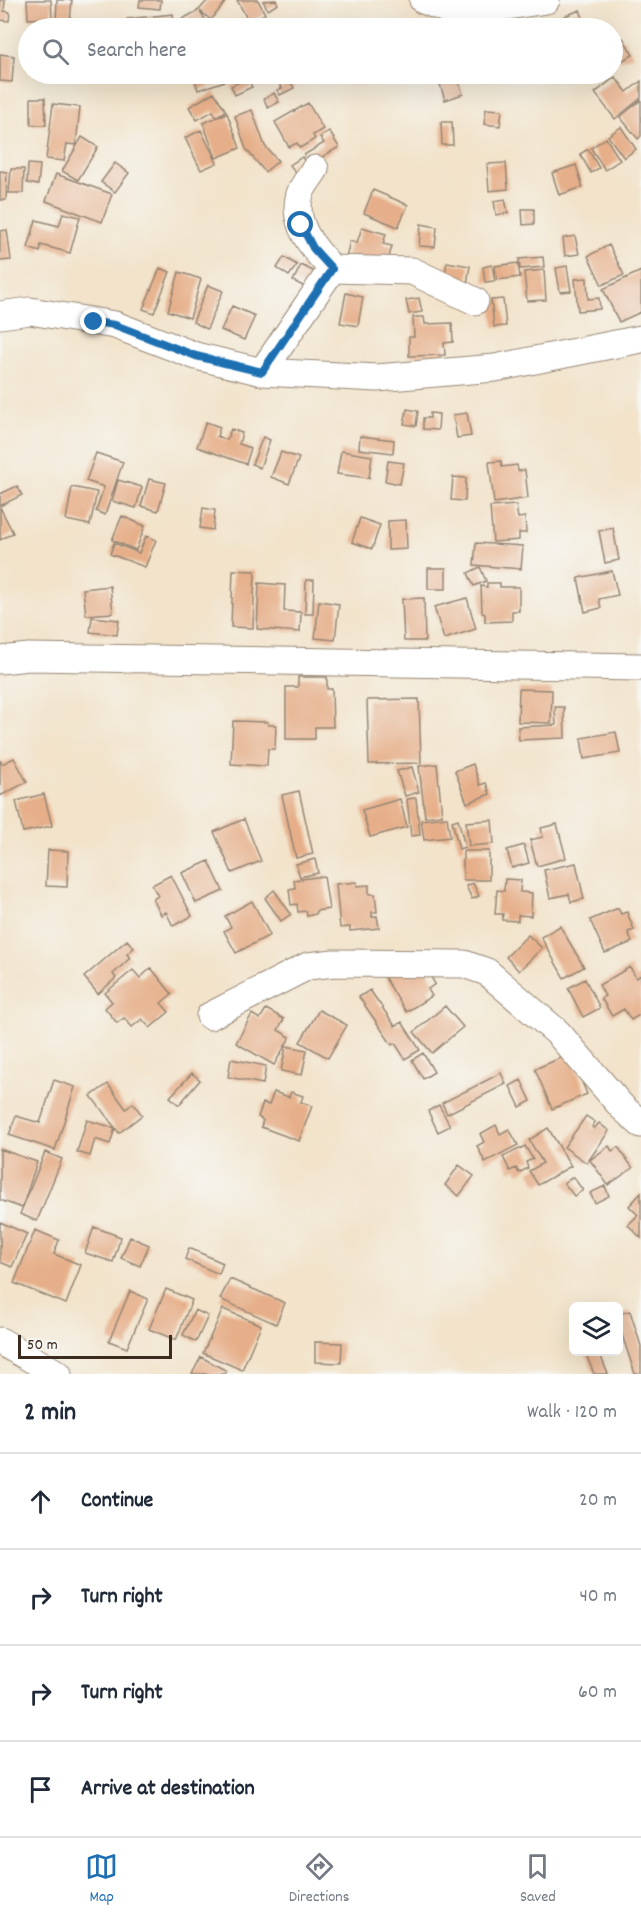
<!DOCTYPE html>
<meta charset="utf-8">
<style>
body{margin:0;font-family:Dekko,sans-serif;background:#f2f2f3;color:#1f2937}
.controls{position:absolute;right:18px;bottom:18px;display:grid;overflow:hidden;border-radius:9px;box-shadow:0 6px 24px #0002}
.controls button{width:54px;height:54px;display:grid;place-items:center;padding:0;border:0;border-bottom:2px solid #e0e1e3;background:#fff;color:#1f2937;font:30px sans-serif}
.scale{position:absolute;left:18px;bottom:15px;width:154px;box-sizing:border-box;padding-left:6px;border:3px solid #3b2a1e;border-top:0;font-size:16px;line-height:21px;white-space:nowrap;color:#3b2a1e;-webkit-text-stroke:4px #f6f6f2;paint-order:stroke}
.stop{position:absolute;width:18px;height:18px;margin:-14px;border:4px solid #1f6fb2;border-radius:50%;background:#fff}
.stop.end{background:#1f6fb2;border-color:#fff;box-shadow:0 2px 6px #0008}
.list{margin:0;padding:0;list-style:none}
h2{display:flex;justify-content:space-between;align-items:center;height:78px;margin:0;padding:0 24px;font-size:26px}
h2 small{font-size:20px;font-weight:400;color:#747a83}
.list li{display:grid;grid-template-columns:39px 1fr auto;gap:18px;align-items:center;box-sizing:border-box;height:96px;padding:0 24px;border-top:2px solid #e0e1e3}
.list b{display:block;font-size:22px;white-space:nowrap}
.list em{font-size:20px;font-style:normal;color:#747a83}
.icon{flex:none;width:33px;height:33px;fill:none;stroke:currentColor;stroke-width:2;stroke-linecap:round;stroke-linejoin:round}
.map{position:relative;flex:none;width:641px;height:1374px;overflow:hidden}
.search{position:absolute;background:#fff;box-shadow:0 6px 24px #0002;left:18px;right:18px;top:18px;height:66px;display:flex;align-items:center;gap:15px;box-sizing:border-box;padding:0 21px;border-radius:33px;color:#747a83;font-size:22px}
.sheet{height:462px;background:#fff}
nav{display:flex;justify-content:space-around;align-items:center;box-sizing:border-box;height:84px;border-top:2px solid #e0e1e3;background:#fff;font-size:16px;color:#747a83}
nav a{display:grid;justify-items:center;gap:3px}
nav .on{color:#1f6fb2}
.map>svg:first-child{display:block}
.building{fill:#e6af89}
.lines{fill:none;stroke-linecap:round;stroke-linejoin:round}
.minor-casing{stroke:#968674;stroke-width:29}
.minor{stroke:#fff;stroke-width:27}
.route{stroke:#1f6fb2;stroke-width:8}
</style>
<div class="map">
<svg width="641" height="1374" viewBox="0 0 641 1374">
<rect width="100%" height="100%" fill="#f6f6f2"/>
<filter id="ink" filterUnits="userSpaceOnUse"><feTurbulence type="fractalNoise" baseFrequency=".0167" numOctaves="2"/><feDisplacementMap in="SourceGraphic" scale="12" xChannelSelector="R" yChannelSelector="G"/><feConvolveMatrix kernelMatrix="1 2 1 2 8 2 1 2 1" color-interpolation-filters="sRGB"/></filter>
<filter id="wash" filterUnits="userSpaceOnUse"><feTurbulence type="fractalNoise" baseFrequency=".008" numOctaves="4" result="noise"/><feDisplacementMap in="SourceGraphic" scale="24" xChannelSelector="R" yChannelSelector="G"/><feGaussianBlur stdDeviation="1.35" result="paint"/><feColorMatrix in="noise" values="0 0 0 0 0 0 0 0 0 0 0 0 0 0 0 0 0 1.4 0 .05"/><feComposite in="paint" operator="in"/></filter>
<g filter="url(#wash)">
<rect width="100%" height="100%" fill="#f2e3ca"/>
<g id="blocks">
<!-- building -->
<path class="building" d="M0,0H5L4,11L10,12L9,21L0,20Z
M27,0H51L52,18L28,19Z
M57,0H72L70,21L56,20Z
M140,0H161L160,9L139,7Z
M208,0H227L211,20L200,11L209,26L181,28L177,22L199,10Z
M237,0H258L265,14L249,22Z
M276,0L278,4L268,10L263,1Z
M580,10L587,28H570L565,16Z
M173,14L174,25L128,28L127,19Z
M623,38L633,55L621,61L612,44Z
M0,54L14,56L12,82L0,81Z
M193,74H222L225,81L198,90Z
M286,74L294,88L280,95L277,90L282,88L276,78Z
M451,74H456L463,94L445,100L438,78Z
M615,77L627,92L641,81V98L615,119L595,93Z
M247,78L252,87L235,95L231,86Z
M214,92L226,111L216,117L213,111L197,120L189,107Z
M274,93L279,102L268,108L264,99Z
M31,98H45L46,125H31Z
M641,100V136L638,139L620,117Z
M308,103L323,129L313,135L315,139L300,148L297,143L289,147L275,122Z
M53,104L80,107L76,145L67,144L64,161L46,159Z
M486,109L502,110L500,126L484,124Z
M252,110L265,146L278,161L265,172L246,149L235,116Z
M227,113L240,148L216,158L203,123Z
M441,122H452L453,145H442Z
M621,127L636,149L624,158L608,136Z
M201,130L217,163L201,170L185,138Z
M329,131L339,147L310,164L304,155L324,143L320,137Z
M82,137L98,147L78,180L62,171Z
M606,138L620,160L605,170L591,148Z
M588,149L599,168L591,173L580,154Z
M302,157L310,169L298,176L290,165Z
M115,163L129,173L115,192L101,182Z
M506,163L508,189L489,191L487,164Z
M28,164L40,165L38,185L27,183Z
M576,165L583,187L559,195L552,173Z
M11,169H24L23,193H9Z
M0,171L7,172L6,200H0Z
M56,174L112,194L102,222L46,201Z
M373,190L408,205L398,227L364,213Z
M505,199L508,213L496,215L494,201Z
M522,209H534V224L523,225Z
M63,213L80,217L70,253L41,245L40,252L28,248L36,220L59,226Z
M421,224L437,227L435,247L419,246Z
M362,227L386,234L383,244L392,246L386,268L346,257L350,241L357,243Z
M7,230L11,260L0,261V231Z
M575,236L579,254L565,256L563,238Z
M609,245L624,275L602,285L588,256Z
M284,257L297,265L289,276L277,268Z
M543,257L544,267L520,269L519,259Z
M447,262L470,266L467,284L444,281Z
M518,263L520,277L497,280L495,266Z
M301,265L315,272L307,288L293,281Z
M492,265L495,281L485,282L483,267Z
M567,266L571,291L560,292L556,268Z
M160,268L170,272L154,313L143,309Z
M544,270L546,300L527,301L524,272Z
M641,271V312L619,322L603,289Z
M179,272L201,279L190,318L168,311Z
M587,278L588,299L599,298L600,309L578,311L575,279Z
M208,285L223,291L207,329L193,322Z
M346,293L363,297L358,326L340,323Z
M419,298L422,312L409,314L406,300Z
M503,299L506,326L494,327L491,300Z
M232,306L255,316L244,340L221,330Z
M413,317H424L425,324L452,323L453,342L444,343L445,355L409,356V337H414Z
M407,409L418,411L416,426L404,424Z
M430,413L439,414L438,430L423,429V418H430Z
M467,413L471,436L457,438L453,415Z
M206,422L220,427L217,436L227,440L231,429L242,433L239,444L251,448L246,464L197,447Z
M360,436L394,440L393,453L359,449Z
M263,437L270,440L260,468L252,464Z
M341,451L372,456L369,478L337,474Z
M281,452L299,458L289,484L271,477Z
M96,453L123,462L105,515L96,511L104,487L86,481Z
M388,461L404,463L400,484L385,481Z
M501,461L502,467L517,465L518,471L525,470L528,498L494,503L489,462Z
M453,477L466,478L465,501L451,500Z
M149,479L166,483L158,511L141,506Z
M118,480L142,487L136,508L112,501Z
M17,486L22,495L0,506V494Z
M72,487L97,492L90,525L66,520Z
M516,505L518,518L525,517L526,533H519V540L493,542L490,507Z
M0,507L13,533L0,540Z
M203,508L215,510L213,530L200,528Z
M122,516L145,526L136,550L112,540Z
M360,518L380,525L372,549L352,542Z
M406,520L407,549L388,550V521Z
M613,528L619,560L605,563L599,531Z
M146,536L156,540L145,567L110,554L114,543L139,553Z
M476,543L523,546L521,569L474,565Z
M480,567L486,581L474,586L468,573Z
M428,568H446V589H428Z
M233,570L255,571L253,628L231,627Z
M612,571L618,595L599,599L601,608L585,612L578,578Z
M306,580H314L313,614H305Z
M259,583L285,585L284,611L301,612L300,632L257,629Z
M487,583H500V587H519V611H512V621L485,622V614L482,613L481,586L487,587Z
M110,586L113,613L86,615L83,589Z
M424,598L425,641H404L402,599Z
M467,598L476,629L444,639L434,607Z
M319,601L339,604L335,640L315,638Z
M92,617L119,620L117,635L90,632Z
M298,677H327V689H332L333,727H315V739H286V687H298Z
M519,689L552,690L551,723L518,722Z
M419,699L421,763L369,764L367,700Z
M555,707H564L565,738L519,740L518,727L556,725Z
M233,721L268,722V725H276L275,749H268L267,766L231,764Z
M616,732L620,753L584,759L581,738Z
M14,758L27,782L0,796V760L2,764Z
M437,764L442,815L425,817L419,766Z
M473,764L480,785L486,783L490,794L467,803L455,771Z
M412,767L419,792L405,796L397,771Z
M299,791L313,854L296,858L282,795Z
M44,794L52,826L23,832L16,801Z
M416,798L420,835L411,836L407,799Z
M400,799L407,827L370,837L362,810Z
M447,817L450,837L424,840L421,820Z
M244,819L261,861L232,873L214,832Z
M458,819L465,847L459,849L452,821Z
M492,820L494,844L469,846L466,822Z
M557,824L566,858L537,866L530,840L543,837L541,828Z
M524,845L529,863L512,868L507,850Z
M48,850L68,851L67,887L46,886Z
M463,851H489V880H463Z
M315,859L318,873L300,877L296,864Z
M209,861L223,891L196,903L182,873Z
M576,863L584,899L571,902L569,894L550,898L544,870Z
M171,875L192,916L173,926L166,912L161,915L153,899L158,896L152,885Z
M324,876L329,909L316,911V914L307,916L306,911L298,912L297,904L291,905L289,889L295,888L294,880Z
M505,879L521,880L520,892L532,893L531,916L518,915V921L502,920L503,914H495L497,890L504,891Z
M357,882V886L369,885V894H375L377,912H372V917L377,916L379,928L350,931V927L340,928L336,884Z
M473,883L479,896L472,899L466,886Z
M274,890L291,914L281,921L265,898Z
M252,901L270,935L236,953L224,931L231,927L225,916Z
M618,908L621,914L627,912L634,930L628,932L632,942L605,953L590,920Z
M560,926L584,967L564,978L541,937Z
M528,935L542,948L519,971L506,957Z
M127,940L134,948L127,954L130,958L113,974L116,978L98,994L84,977Z
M412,962L427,970L435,984L428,989L432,996L406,1012L385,978Z
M630,967L636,978L641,975V1014L631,1020L624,1009L612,1016L601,998L605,996L599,985Z
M151,968L172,994L161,1003L169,1012L150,1028L142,1019L132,1027L124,1018L117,1023L105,1008L112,1002L105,993L133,970L140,978Z
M585,979L600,1008L583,1017L568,988Z
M370,990L395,1026L402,1022L420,1050L405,1059L395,1043L392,1045L359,997Z
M445,1006L463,1027L432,1053L414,1032Z
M266,1009L284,1019L278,1030L290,1037L274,1065L236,1043L252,1014L260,1019Z
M319,1010L347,1025L328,1058L300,1042Z
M286,1046L307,1050L302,1075L281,1071Z
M423,1053L434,1072L423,1079L412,1060Z
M570,1054L587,1094L552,1109L535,1069Z
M231,1059L266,1066L263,1084L228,1077Z
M192,1073L200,1080L179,1105L170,1097Z
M501,1073L506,1084L447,1114L442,1103Z
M54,1080L75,1087L55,1150L9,1135L16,1116L40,1123Z
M521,1080L531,1101L520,1107L510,1086Z
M108,1084L126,1109L133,1103L142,1115L119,1133L91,1096Z
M274,1092L289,1097L291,1092L303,1096L301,1102L312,1106L299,1141L261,1127L263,1120L258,1117L263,1103L269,1105Z
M439,1105L450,1126L438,1132L428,1111Z
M586,1116L595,1122L592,1127L594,1129L599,1123L609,1131L587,1163L564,1147Z
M87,1120L115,1128L110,1144L95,1139L90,1156L77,1152Z
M496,1125L500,1134L509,1129L518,1145L485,1162L477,1146L484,1142L480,1134Z
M548,1128L571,1166L538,1185L529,1171L543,1163L529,1140Z
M525,1146L533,1159L526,1162L528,1168L519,1173L516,1168L510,1171L503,1157Z
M609,1146L612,1151L618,1147L633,1168L608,1185L590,1160Z
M0,1149L37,1162L22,1208L0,1200Z
M45,1152L62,1159L37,1221L20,1214Z
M459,1165L474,1176L459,1196L445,1185Z
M573,1177L583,1190L574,1196L564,1183Z
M605,1186L609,1196L595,1203L590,1193Z
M641,1193V1238L628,1225L638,1215L629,1206Z
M0,1222L27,1234L12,1267L0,1262Z
M94,1227L121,1237L113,1262L85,1253Z
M35,1230L59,1240L54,1254L81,1265L66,1304L14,1283Z
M130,1237L149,1245L140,1266L121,1258Z
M189,1248L223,1263L219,1274L185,1259Z
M230,1279L285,1303L276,1324L220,1299Z
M166,1289L192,1300L176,1340L149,1329Z
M130,1291L148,1299L127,1348L109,1341Z
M223,1309L261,1325L242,1370L203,1353Z
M195,1310L208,1316L196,1342L183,1335Z
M630,1311L641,1346V1374H635L618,1323V1314Z
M315,1342L342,1343L341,1363L315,1362Z
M585,1352H599L608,1374H594Z
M201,1357L227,1371L225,1374H192Z"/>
</g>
</g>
<g filter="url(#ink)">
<use href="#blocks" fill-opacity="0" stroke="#968674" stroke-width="1.5"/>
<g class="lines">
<!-- minor casing -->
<g class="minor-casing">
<path id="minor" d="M423,0L458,14L546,0
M315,169C311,176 303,185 300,194C291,224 314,249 332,269L412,271L475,301
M0,315L30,311L115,325L196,356L262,372L377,378L495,368L641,339
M262,372L332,269
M0,660L29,657L641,667
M210,1016L308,966L334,963L464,964L487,972L558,1033L622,1107L641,1124
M0,1341L58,1374"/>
</g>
<!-- minor -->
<use href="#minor" class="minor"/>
</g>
</g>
<g class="lines" filter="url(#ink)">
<!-- route -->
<path class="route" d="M94,322L115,325L196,356L262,372L332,269L313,248L301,225"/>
</g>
</svg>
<div class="controls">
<button><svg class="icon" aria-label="layers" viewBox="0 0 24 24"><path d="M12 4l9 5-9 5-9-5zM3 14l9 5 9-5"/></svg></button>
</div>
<div class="scale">50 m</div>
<div class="stop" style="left:301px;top:225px"></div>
<div class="stop end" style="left:94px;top:322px"></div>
<div class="search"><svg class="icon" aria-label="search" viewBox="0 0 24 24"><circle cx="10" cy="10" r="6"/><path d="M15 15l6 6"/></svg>Search here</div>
</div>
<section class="sheet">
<h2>2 min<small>Walk · 120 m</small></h2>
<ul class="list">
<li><svg class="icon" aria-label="ahead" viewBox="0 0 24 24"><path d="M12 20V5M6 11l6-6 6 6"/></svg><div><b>Continue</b></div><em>20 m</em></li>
<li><svg class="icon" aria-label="right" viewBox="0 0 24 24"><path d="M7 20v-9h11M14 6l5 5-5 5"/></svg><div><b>Turn right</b></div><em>40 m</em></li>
<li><svg class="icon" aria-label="right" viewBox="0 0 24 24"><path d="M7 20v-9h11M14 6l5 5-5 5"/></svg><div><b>Turn right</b></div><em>60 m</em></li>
<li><svg class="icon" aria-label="arrive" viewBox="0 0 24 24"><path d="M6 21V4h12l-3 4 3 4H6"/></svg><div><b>Arrive at destination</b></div></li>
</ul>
</section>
<nav>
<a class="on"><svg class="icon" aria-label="map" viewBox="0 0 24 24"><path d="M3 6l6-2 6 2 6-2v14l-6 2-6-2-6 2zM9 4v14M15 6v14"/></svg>Map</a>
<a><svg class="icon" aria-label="directions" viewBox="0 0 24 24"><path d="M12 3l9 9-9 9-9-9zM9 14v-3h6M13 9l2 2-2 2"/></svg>Directions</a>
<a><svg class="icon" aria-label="saved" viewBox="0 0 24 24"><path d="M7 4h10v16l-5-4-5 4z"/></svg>Saved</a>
</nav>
